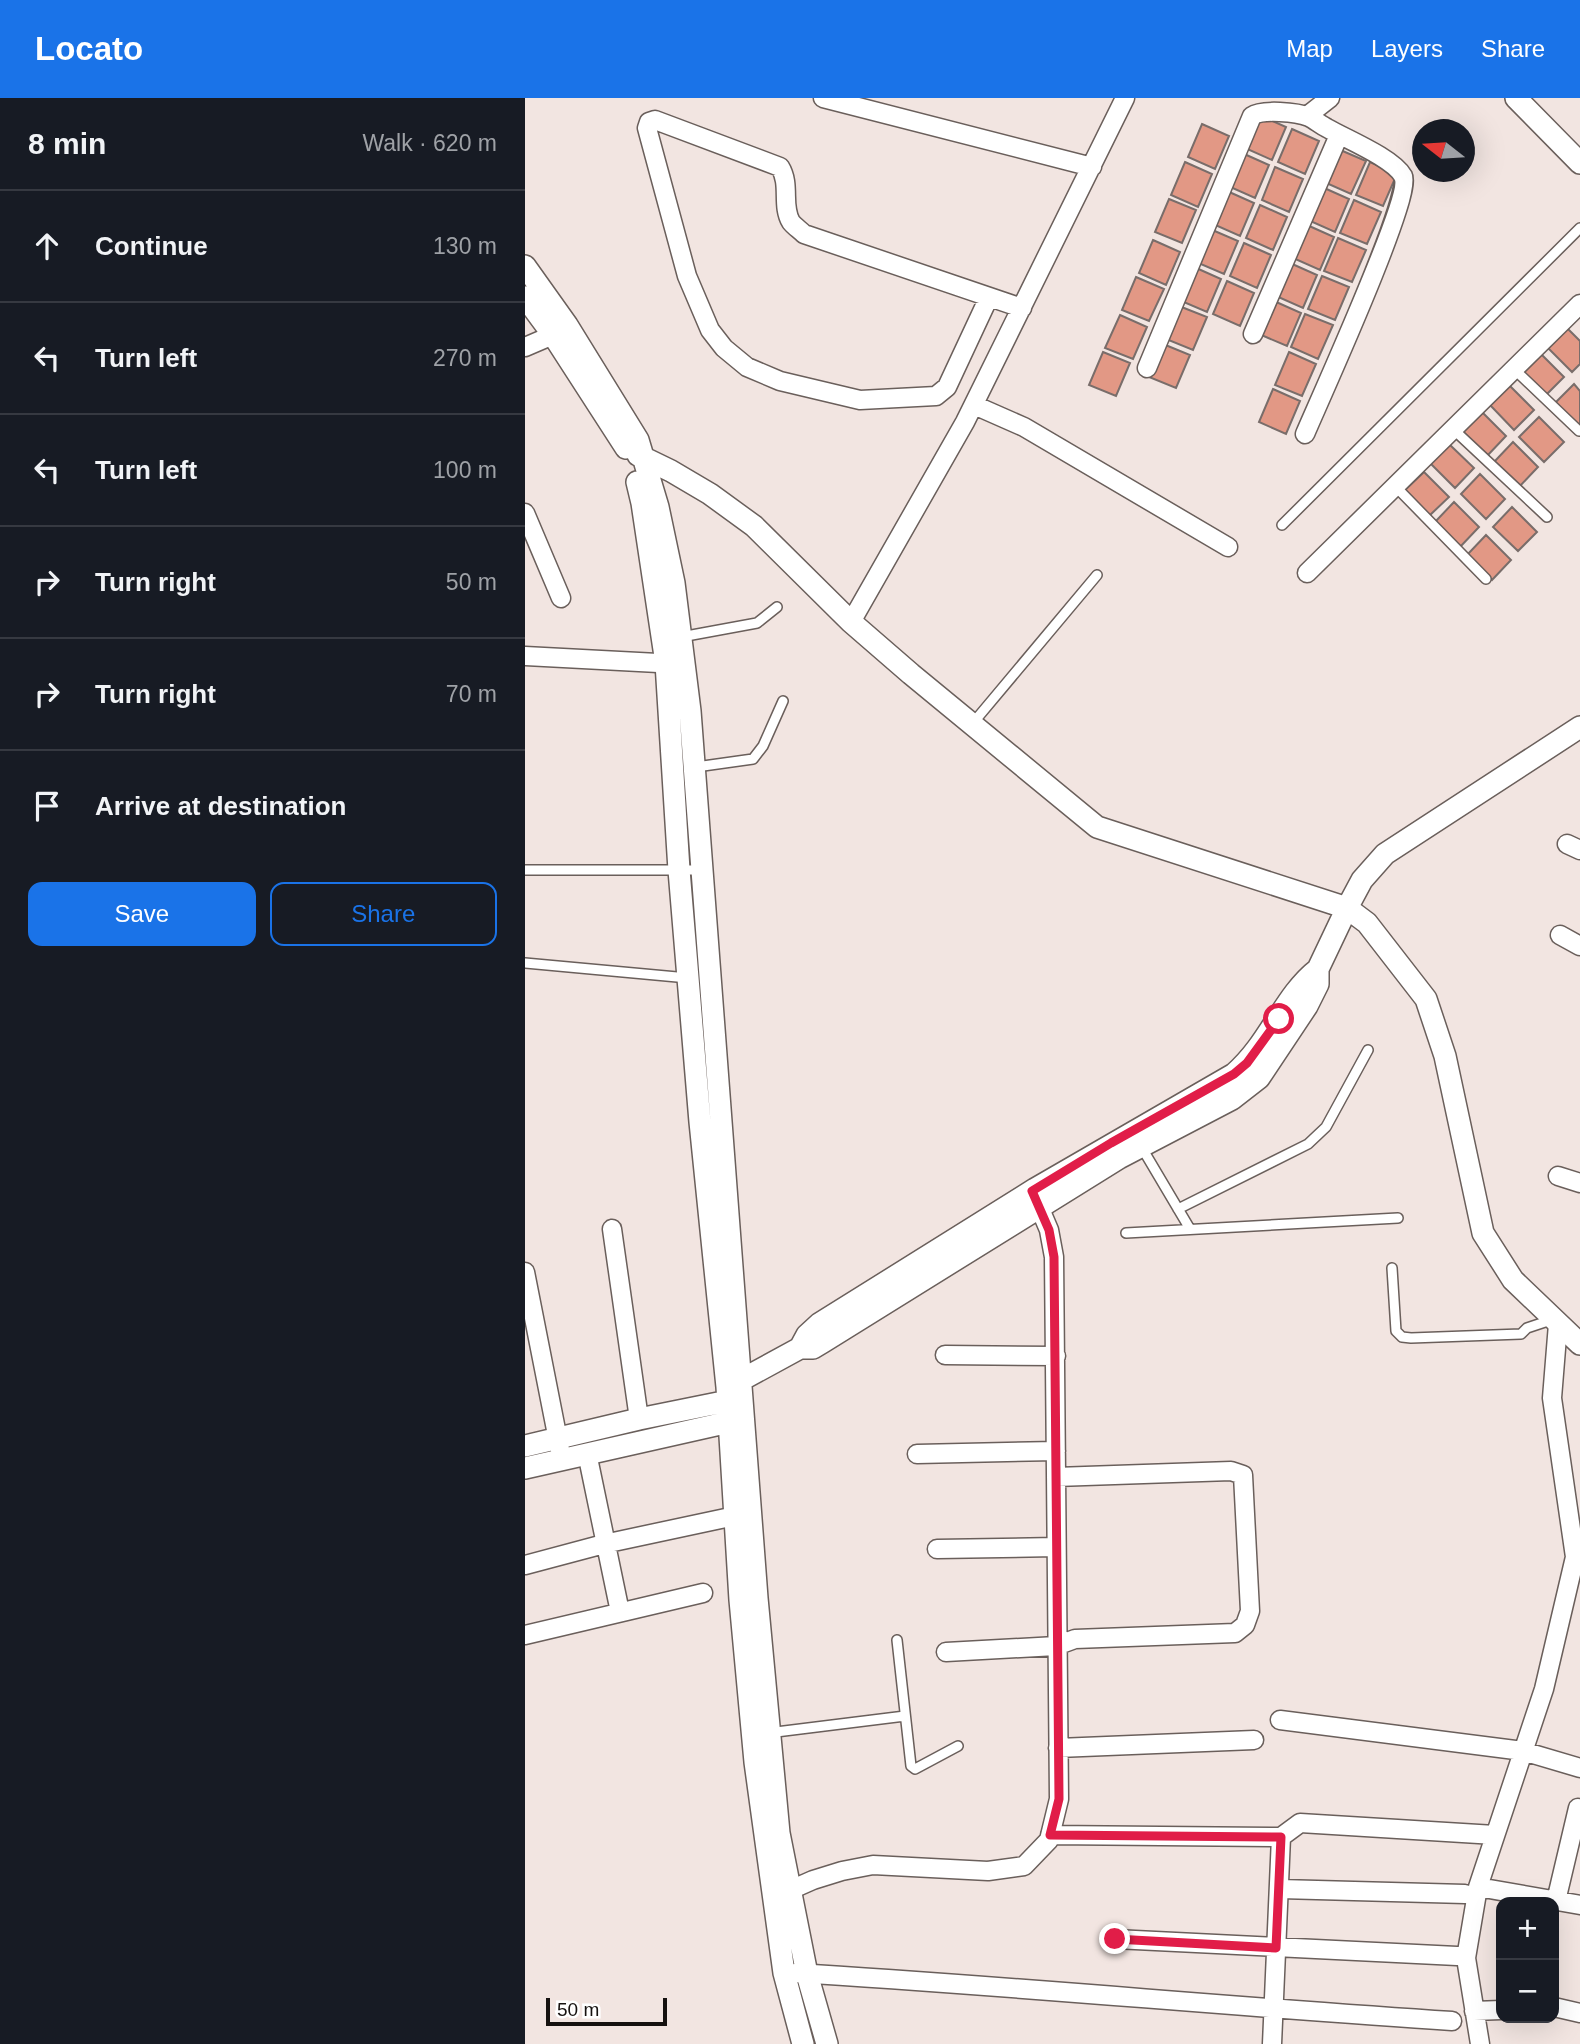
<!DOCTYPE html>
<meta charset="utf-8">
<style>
body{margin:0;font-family:Arial,sans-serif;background:#242831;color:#f1f3f6}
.controls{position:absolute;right:21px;bottom:21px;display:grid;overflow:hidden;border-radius:14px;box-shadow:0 7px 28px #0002}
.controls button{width:63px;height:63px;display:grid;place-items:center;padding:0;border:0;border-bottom:2px solid #363941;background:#171b24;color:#f1f3f6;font:35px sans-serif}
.compass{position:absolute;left:887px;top:21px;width:63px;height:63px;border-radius:50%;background:#171b24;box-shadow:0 7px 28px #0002;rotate:287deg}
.scale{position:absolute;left:21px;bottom:18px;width:121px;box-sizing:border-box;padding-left:7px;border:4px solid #161210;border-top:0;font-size:19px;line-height:24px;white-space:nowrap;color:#161210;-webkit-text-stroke:5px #fff;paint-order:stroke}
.stop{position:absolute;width:21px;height:21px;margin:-16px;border:5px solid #e11d48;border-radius:50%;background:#fff}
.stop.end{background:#e11d48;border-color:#fff;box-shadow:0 2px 7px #0008}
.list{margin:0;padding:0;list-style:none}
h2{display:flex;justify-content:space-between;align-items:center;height:91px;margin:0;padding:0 28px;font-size:30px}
h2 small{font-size:23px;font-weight:400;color:#9ea1a6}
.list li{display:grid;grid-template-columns:46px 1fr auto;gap:21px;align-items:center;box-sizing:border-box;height:112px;padding:0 28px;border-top:2px solid #363941}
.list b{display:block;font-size:26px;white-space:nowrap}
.list em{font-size:23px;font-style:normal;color:#9ea1a6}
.actions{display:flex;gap:14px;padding:21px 28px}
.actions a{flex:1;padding:16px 0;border:2px solid #1a73e8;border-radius:14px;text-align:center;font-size:24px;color:#1a73e8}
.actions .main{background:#1a73e8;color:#fff}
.icon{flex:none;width:38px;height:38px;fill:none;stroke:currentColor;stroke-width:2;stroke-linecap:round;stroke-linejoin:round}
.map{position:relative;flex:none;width:1055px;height:1946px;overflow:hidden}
header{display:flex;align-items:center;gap:42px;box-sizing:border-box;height:98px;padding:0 35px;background:#1a73e8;color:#fff}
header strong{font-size:33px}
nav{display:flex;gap:38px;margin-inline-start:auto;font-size:24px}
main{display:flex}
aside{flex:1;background:#171b24}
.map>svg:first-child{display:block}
.building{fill:#e29885;stroke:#796d6a;stroke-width:2}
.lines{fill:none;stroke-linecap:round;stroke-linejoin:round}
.service-casing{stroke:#6a5f5b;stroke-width:12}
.minor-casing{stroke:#6a5f5b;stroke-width:21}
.tertiary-casing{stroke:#6a5f5b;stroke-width:24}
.service{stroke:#fff;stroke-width:9}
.minor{stroke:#fff;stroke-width:18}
.tertiary{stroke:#fff;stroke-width:21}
.route{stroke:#e11d48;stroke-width:9}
</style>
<header>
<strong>Locato</strong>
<nav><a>Map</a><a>Layers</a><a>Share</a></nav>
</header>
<main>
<aside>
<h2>8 min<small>Walk · 620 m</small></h2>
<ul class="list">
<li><svg class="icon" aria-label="ahead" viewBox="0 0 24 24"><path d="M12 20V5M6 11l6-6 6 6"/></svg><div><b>Continue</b></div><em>130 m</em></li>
<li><svg class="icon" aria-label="left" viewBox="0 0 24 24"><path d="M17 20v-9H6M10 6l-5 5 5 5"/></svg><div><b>Turn left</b></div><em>270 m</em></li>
<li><svg class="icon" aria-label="left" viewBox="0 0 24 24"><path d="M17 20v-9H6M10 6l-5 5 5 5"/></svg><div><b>Turn left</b></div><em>100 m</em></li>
<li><svg class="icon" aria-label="right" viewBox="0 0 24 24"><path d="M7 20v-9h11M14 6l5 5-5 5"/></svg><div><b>Turn right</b></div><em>50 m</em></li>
<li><svg class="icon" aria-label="right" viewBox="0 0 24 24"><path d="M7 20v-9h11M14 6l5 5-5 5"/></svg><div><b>Turn right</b></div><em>70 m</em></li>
<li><svg class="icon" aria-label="arrive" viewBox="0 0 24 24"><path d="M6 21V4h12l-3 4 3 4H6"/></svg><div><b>Arrive at destination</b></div></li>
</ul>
<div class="actions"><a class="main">Save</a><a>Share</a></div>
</aside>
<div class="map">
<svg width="1055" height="1946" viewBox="0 0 1055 1946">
<rect width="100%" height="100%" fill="#f2e5e1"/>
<!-- building -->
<path class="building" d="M734,17L761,29L747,62L720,50Z
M677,26L704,38L690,71L663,59Z
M767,31L794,43L780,76L753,64Z
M813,51L841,63L826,96L799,84Z
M717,55L744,67L730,100L703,88Z
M660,64L687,76L673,109L646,97Z
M845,64L872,76L858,108L831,97Z
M750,69L778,81L764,114L737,102Z
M797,89L824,101L810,134L783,122Z
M702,93L729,105L715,138L688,126Z
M644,101L671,112L657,145L630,134Z
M829,102L856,114L842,146L815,135Z
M735,107L762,119L748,152L721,140Z
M782,127L809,139L795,172L768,160Z
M685,131L713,143L699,176L671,164Z
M813,140L841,152L827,184L799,173Z
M628,142L655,154L641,187L614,175Z
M719,145L746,157L732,190L705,178Z
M765,165L792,177L778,210L751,198Z
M669,169L696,181L682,214L654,202Z
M797,178L824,189L810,222L783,211Z
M611,179L639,191L624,223L597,212Z
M702,183L729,195L715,228L688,216Z
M749,203L776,215L762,248L734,236Z
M654,208L682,219L668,252L641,241Z
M780,216L808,227L793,261L766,249Z
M595,217L622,229L608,261L580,250Z
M1041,229L1055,243V266L1047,274L1022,249Z
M638,246L665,257L651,290L624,279Z
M578,254L605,265L591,298L564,287Z
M764,254L791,266L777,298L750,287Z
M1014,254L1039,279L1020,298L995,273Z
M1049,286L1055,293V330L1029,306Z
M984,287L1009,312L989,332L965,307Z
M748,291L775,303L761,336L734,324Z
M956,313L981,338L962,358L937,333Z
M1014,319L1039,344L1019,364L994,339Z
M988,344L1013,369L994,389L969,364Z
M924,346L949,370L930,390L905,365Z
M899,374L924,399L904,418L879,393Z
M955,376L980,401L961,421L936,396Z
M929,404L954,429L935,449L910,424Z
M987,409L1012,434L993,453L968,429Z
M961,437L986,462L967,482L942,457Z"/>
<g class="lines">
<!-- service casing -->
<g class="service-casing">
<path id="service" d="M989,271L1054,333
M928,331L1022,419
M870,388L961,481
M757,427L1055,130
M156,539L232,525L252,509
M448,625L572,477
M171,669L228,661L238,648L258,603
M0,772H176
M0,865L163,880
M617,1050L665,1131
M653,1111L783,1046L801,1029L843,952
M601,1135L873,1120
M867,1170L871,1233L877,1239L886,1240L996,1236L1002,1230L1026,1222
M372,1542L386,1668L390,1671L433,1648
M243,1635L380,1618"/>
</g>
<!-- minor casing -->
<g class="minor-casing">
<path id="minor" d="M298,0L567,69
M782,18L805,0
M464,199L422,289L411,298L335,302L255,283L222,269L199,250L185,232L162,178L122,30L124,24L130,22L255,69C266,87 256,107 266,124C269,128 275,132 279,136L497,210
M728,236L814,37
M0,249L28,237
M622,270L727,18C737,11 772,14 784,19C790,22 796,27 802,30C821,41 868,60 878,78C888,97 794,303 780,336
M449,307L499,329L703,449
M0,415L36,500
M782,475L1055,206
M326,524L440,324L600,0
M0,558L152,566
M1042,746L1055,752
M1035,837L1055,848
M1033,1078L1055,1085
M87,1131L114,1321
M0,1174L35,1352
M1033,1226L1027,1300L1050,1459L1019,1591L953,1789L1055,1807
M420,1257L531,1258
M62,1355L95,1514
M392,1356L531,1353
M412,1451L531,1449
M0,1467L79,1446L210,1418
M0,1537L178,1495
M421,1554L531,1548L550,1541L710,1535L720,1527L725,1513L718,1377L706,1373L531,1379
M755,1622L998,1653L1055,1670
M533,1650L729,1642
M525,1737L756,1739L747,1946
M756,1739L775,1725L970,1737
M953,1789L941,1860L955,1946
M755,1791L940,1796
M254,1797L288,1782L317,1773L348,1767L463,1773L499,1768L524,1742L534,1701L529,1159L524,1132L510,1099
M1031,1803L1053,1710L1055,1711
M590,1841L932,1858
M270,1875C489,1888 708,1909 927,1923
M1029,1909L1055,1915
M949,1913L976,1912"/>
</g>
<!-- tertiary casing -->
<g class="tertiary-casing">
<path id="tertiary" d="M991,0L1055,65
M0,168L42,227L113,342L133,409L149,485L165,613L232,1500L254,1735L282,1876L302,1946
M0,199L28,237L101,350
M113,357L146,373L185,396L229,428L326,524L386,576L572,729L822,810L842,825L901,901L920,958L958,1135L988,1182L1055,1246
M112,384L117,405L141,565L154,772L175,1024L202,1289L215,1502L230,1664L259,1875L278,1946
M275,1250L282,1237L294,1226L510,1091L709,976C745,945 759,897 793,871
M207,1287L275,1250H288L298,1244L594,1060L707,1001L734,980L782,908L793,886V871L822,810L837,782L860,756L1055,629
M0,1348L114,1321L203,1303
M0,1370L204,1324"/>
</g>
<!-- service -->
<use href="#service" class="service"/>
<!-- minor -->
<use href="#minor" class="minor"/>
<!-- tertiary -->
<use href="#tertiary" class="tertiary"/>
</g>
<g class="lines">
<!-- route -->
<path class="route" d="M590,1841L751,1850L756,1739L525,1737L534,1701L529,1159L524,1132L507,1093L586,1045L709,976L722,965L754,921"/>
</g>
</svg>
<div class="controls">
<button>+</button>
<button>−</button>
</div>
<svg class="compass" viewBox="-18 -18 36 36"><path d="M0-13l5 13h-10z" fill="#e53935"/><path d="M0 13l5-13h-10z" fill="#9ea1a6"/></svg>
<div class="scale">50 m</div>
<div class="stop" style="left:754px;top:921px"></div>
<div class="stop end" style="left:590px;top:1841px"></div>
</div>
</main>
